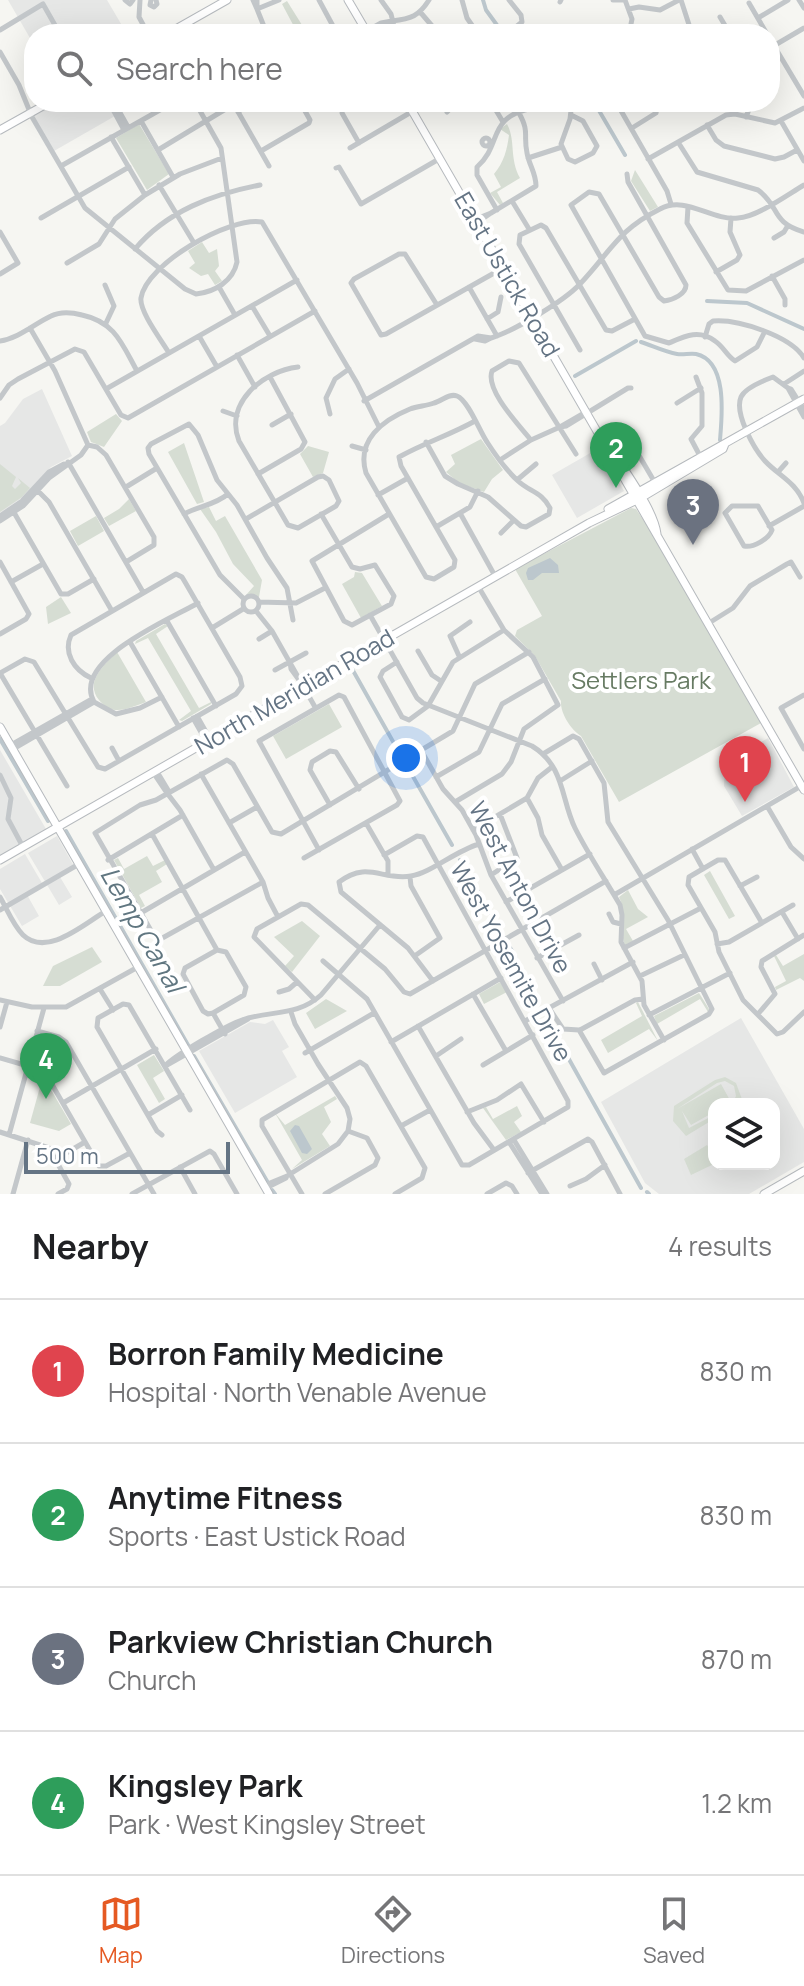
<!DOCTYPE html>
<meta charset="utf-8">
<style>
body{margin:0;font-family:Manrope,sans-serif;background:#f6f6f6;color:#202124}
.controls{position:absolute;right:24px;bottom:24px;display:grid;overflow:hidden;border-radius:16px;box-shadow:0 8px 32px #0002}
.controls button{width:72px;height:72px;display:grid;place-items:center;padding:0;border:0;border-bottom:2px solid #e0e0e0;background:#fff;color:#202124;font:40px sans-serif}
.scale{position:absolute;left:24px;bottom:20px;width:206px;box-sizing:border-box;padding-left:8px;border:4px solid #647484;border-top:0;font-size:22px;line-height:28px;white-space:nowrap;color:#647484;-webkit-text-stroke:6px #fff;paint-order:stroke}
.you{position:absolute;left:406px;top:758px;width:28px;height:28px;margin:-20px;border:6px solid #fff;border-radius:50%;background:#1a73e8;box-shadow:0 0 0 12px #1a73e833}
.badge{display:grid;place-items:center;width:52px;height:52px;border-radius:50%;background:#e55922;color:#fff;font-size:26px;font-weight:700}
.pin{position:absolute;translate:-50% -66px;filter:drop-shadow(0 2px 4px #0008)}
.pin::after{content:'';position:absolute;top:42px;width:28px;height:24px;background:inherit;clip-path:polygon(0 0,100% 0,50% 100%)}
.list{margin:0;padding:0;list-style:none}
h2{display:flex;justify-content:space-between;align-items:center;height:104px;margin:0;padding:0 32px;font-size:34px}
h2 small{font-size:26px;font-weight:400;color:#757577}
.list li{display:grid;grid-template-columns:52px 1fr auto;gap:24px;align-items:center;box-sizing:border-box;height:144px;padding:0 32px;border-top:2px solid #e0e0e0}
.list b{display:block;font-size:30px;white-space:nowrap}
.list p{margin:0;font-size:26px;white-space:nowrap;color:#757577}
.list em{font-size:26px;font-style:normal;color:#757577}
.icon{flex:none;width:44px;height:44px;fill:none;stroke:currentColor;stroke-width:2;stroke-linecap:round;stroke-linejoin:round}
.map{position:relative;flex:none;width:804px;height:1194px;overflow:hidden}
.search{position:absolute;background:#fff;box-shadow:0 8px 32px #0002;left:24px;right:24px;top:24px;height:88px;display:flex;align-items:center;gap:20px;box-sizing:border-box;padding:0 28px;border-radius:32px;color:#757577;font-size:30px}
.sheet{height:680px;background:#fff}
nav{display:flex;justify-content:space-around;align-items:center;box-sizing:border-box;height:112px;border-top:2px solid #e0e0e0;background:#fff;font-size:22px;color:#757577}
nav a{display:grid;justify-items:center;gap:4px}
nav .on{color:#e55922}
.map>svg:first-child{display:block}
.built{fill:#e6e7e6;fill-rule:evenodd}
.green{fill:#d6ddd3}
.water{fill:#bcc7cd}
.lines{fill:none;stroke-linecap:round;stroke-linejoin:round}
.canal{stroke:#bcc7cd;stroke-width:4}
.major-casing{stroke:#b6babe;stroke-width:9}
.minor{stroke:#c3c7ca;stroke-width:5}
.major{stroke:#fff;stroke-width:7}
.labels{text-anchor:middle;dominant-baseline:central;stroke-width:8;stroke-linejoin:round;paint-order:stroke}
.street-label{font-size:24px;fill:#647484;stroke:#fff}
.park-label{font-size:24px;fill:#677b63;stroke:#fff}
.water-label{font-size:26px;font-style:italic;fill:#607680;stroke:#fff}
</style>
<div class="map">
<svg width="804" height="1194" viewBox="0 0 804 1194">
<rect width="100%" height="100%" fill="#f6f6f2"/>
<!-- built -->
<path class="built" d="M8,0H107L127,34H34V45Z
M55,102H107L115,116L54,151L33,115Z
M42,389L72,456L51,467L23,497L0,513V426L5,423L23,399Z
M599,448L624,491L577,518L552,475Z
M768,738L794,787L742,816L724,786L725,763Z
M0,750L46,829L0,856Z
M57,836L75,868L60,877L72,897L59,905L28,853Z
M25,854L42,883L26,893L39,916L22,926L0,889V869Z
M741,1018L804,1129V1162L749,1194H659L645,1183L601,1102ZM714,1104H774V1164H714Z
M273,1020L289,1047L282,1051L297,1077L235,1113L199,1051L250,1022L265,1024Z"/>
<!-- green -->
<path class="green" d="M287,1L307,33L306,34H298L282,4Z
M139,124L169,174L147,190L116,138Z
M507,124C516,140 509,158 520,178L497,192L503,203L500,205L490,193L501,187L494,174C504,162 507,150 509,135L500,129Z
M635,170L658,207L650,211L631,181Z
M202,242L209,253L217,249L219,266L215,271L222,281L215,285L208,274L201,276L189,268L195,263L188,251Z
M116,414L122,421L104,447L91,442L87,432Z
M481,439L503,470L492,479L484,492L459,483L446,472L455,464L451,455Z
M184,443L204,502L197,504L168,452Z
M308,446L329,452L323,473L313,477L300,454Z
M0,464L16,477L12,486L15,489L21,483L18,478L30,488L22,497L0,512Z
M129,499L136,511L109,526L104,518L119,509Z
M209,507L216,521L225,516L262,580L259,597L246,595L254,586L233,564L216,532L200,509Z
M631,508L636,509L646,524L761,723L619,802L581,736C571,730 560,713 561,701L535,656L515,636L517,630L542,616L515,569Z
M96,516L104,531L78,546L70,531Z
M355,572L362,573L382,606L361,618L342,584L354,577Z
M61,597L71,613L48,624L46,607Z
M165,624L168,626L156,634L199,708L211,702V704L182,721L179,720L191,711L148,638L135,644L136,641Z
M117,652L146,702C137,705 125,711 115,710C108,709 103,705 99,700C84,682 105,664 117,652Z
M329,704L342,727L286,759L273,736Z
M147,856L153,866L165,860L167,864L156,871L162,882L139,895L145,906L141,908L114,860L118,858L124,869Z
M710,871L735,916L729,919L704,875Z
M628,890L638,909L648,917L626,929L633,941L625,945C618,929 627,913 619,897Z
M302,921L320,936L292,972L285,966L294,956L274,937Z
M92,947L102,962L60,986H43L53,966Z
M804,954V981L800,978L776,990L775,987L786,981L774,956L776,955L783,966Z
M500,982L507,992L484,1004L479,994Z
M699,993L709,1009L708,1012L700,999L657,1024L654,1016Z
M326,999L347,1011L315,1029L306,1013Z
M638,1002L658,1041L649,1029L608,1053L601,1040L642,1016L636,1003Z
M154,1055L164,1071L153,1078L165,1099L159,1103L137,1065Z
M43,1076L71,1124L59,1131L30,1123Z
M725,1077L736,1083L743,1102L732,1104L736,1096L734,1086L725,1081L717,1083L677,1109L721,1084L731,1102L714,1104V1112L691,1125L682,1111L689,1128L714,1115V1119L686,1136L673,1121L674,1106L715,1080Z
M335,1096L337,1099L324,1107L331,1122L322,1134L330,1146L292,1169L302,1160L275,1113L285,1125Z
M517,1106L522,1116L514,1122L521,1132L506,1140L483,1108L486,1107L493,1119Z
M707,1145L714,1154V1164L691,1175L684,1159Z"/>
<!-- water -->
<path class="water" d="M550,558L558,565L559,573H542L533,580H528L526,573L528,568Z
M295,1125L299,1126L312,1149L307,1154L302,1153L290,1131Z"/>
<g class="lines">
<!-- canal -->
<path class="canal" d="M483,0L486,10L502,32
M594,102L625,155
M707,301L747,303L804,329
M641,342C653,346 665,352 677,354C683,355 690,353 696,354C728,361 722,416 720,440
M575,376L636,341
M351,667L400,754
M0,739L48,821
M407,766L452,845
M66,831L188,1045
M460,860L501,932
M509,946L516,957
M514,963L533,995
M556,1036L641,1188
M194,1056L267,1181
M272,1190L275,1194
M647,1192L649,1194"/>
<!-- major casing -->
<g class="major-casing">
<path id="major" d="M348,0L368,34
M167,34L227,0
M407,102L804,790
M0,130L50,102
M607,447L614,453C627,475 654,510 657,534
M608,509L804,399
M0,727L269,1194
M0,860L589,523L641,498L723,449L725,444
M764,1194L804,1171"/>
</g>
<!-- minor -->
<path class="minor" d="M125,0L130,4L133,0
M140,0L139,17L148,34
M151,0L150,5L154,7L157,4L156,0
M253,0L257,9V0
M319,0L333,26L325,34
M381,0L391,14L396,34
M462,0L467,18L478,34
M613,0H623
M625,0L632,19L629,34
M681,0L692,34
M799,0L804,8
M560,2L561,0
M749,3L767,34
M629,9L639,7L660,10L679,0
M421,13L439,34
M720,17L730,34
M758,18L788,0
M392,21C411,19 419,16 429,0
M0,30L43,4L60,34
M367,31L381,23L392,21L373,34
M267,34L257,9L279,0
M507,34L522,22L521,15L509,0
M579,34L586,28L615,34
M770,39L804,96
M770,48L804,28
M0,52L19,85L32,117L85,208L185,289L196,294C215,292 233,281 237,262L221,148L195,102
M109,102L124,130
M114,102L128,127
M351,102L343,106L342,113L359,143
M491,102L503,122
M616,102L667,191L671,204
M233,103L269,166
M238,112L253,102
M447,112L457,102
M571,115L583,121L597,146L593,153L575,162L568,159L561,144L570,119L572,102
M746,117L752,102
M141,121L173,177
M781,121L804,161
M707,125L716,140L724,146L775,159L784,157L797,150
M632,128L656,113L657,107L655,102
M111,137L145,195
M482 142a4 4 0 1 1 8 0a4 4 0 1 1-8 0Z
M678,142L697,172L758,190C781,207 770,222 804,232
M350,148L413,111
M158,150L234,104
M261,151L309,123L310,120L300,102
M528,158L562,147
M648,159L726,115L735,114L775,123L804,108
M61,166L174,102
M336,168L339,167L361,204L439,159
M627,174L628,182L686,285C686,294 673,300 664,301L659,297L599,194L589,192L571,205L645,336L669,343C685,336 699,329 715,341C723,346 727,356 735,361L757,347L764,333
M159,185L194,243
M512,201L529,229
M688,207L687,223L728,290L746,291L804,260
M497,210L477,175V167C503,144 486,117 533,108
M491,213L536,186C536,173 529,165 527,153C523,134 530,133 519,113
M41,218L129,167
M476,219L491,213L478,222
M0,232L18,263L0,274
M774,238L784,232L787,227
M135,249C167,211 213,194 260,185
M67,263L99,244L115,219L145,195L180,174L222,158
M716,272L737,260L740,255L730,232L731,218
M772,276L785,299V305
M105,285L114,306L106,323
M219,287L235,315
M469,287L497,336
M437,305L405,254H399L354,279L351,283L381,335L386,334L503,268
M252,306L270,336
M487,319L498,312L501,297
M30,328L55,371L88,445L97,447L106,455L154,537V545L126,562
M199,336L217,367
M705,337L709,324L713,321C738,319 791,336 804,358
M491,338C514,331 564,301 580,284C611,251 618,230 660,209C686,195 711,221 738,218C757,217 787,195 804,185
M0,341C19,338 34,324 51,316C61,311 71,312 82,315C115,322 122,344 137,371
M580,350L519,244L520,235L541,225L546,228L606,330L612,331L635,319
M169,353C162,341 139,311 141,298C146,264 230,216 262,222L357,383L379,427
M237,355L255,387
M696,377L702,393V426L691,439L700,456
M784,384L804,371
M788,388L773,377C765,380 745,388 741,397C734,413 754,449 765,461C779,476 796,482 804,503
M106,389L297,280
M0,398L9,385L18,379L75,349L84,352L121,415L128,418L315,311
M364,401L478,336L491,338L485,341L475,339
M677,403L701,388
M804,410L791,389L788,388L804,417
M223,411L237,416
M586,412L560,427L566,426L628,388H631
M330,414L326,398L335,379L349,369
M272,425L291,414
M531,440C519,425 485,390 492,371L509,361L519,363L576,454
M426,442L445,476L458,484L488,497L521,526L526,527L549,514L550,508C542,492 530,492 518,481C506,470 496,456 487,442C480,432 468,400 457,396C449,393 442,401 434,403C426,406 418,406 410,409C383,420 356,440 366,473L426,577L434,579L454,567L455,560L401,466L399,457C424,443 450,435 475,421
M352,446L366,450
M637,452L654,481
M500,460L531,440L560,427
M68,462L143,592
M778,472L786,463
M258,474L301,449L305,442L270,377
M517,480L536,464
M126,487L157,468
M35,488L49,502L112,611
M378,495L408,478
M732,506H758L772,530C769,539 753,548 744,546L725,513Z
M12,509L61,594H68L94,579
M460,513L495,576
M184,514C199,506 215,505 228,494
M321,514L352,567L360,569L375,565L394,596L391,604L352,625L344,621L312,561L389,514
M0,516L22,501L49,472L64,464
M246,519C270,505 294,491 318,477L323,476L329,480L339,501L336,506L298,528L288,525L239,441C224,403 263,371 298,367
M0,521L23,506L49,478L81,455L88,445
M769,526L804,506
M436,527L470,507L478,491
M501,533L513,521
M0,562L29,614L26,619L0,634
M11,582L43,564
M243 604a8 8 0 1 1 16 0a8 8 0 1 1-16 0Z
M244,599L220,575L149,454L148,448L151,444L189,424L198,435L217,480L237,505L267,558L287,588L293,620
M259,602L296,603L325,588
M256,611L272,631L302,684L291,669L290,662
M370,615L417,698L423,703L532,746C565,766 561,800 575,828C588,854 605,879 620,905L622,915L621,942L642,981L644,1005L664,1040
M167,621L216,706
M709,623L733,608L750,586L787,564L791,562L800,577
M212,628L243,609
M259,639L272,631
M130,642L179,727
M418,651L432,675L441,681
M459,656L450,636L470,622
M397,662L383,671L380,677L402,717L409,720L428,706L453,662L504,630
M275,670L306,653
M0,673L25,659L34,662L98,767L105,769L236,694L242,686L240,677L185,582L182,577L176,574L71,635C63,653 74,670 91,678
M0,673L67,786
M302,684L315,707
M804,695L781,708L804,749
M162,697L140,708L116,714L94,702C71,660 169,620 198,603
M197,716L210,739
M193,718L206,741
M11,745L92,699
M112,748L119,761
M13,749L94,702
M421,750L443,789L462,810L476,835L491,875L563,1001
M543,754L573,736L579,739L604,783L608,822L668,920L712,1009L709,1014L604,1073L579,1030L563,1029L549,1008
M153,772L167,793L168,790L156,770
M201,774L263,882L268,898L278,917
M0,775L11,798L8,819L23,847
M436,777L479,752L502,704L545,679
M560,781L592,761
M167,793L180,810L214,870
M527,798L538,818L542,835L562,870
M455,802L502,774L511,762L524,729L558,705L533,657L504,630L478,586
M330,805L310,770L312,762L330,751L336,752L359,789
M767,806L791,847L804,859
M229,823L257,807
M366,823L388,861V874
M473,830L527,798L538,778L552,767
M152,834L217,950L226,952L246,987L244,995L213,1013
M692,849L703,869
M304,858L397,805L400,801L344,697L339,695L259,741L319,850
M108,860L183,815
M491,875L517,858L500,814
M410,877L411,886L440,938L416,955
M263,882L157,941L95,833L140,805L156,800L227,760L233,764L272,832L281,834L453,731L475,684L529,652
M740,886L757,877
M614,895L803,785
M0,897C7,909 13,925 23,935C47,958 85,923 106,911
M506,902L590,854
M0,910L79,864
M782,912L798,939
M139,914L245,852
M609,914L613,922L621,924
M762,923L725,860H718L689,877L688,885L715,932L719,952L743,1000L777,1034L783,1032L804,1012
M717,944L729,942L793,905
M624,948L701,908
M217,950L185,968L183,974L203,1011L208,1014L213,1013L225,1034
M537,958L579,935
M323,961L367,999L462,1165H469L568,1107V1101L423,837L417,836L384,855
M594,964L602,980
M640,976L684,955
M433,981L408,948L341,892L339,882C368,860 382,881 411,876C431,873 455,851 479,844
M100,989L113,1010
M279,992L289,989L297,982
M473,994L506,1051
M0,1000L32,1007H66L138,967
M315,1000L254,937L257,929L301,904L308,905L385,969L404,992L410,994L606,881
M291,1012L295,1024L318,1064L347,1108L350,1119L348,1131L367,1138L378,1158L375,1165L325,1194
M758,1014L775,994L761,967L762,961L804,935
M649,1015L730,973
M525,1021L633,962
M418,1026L474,1123L494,1150
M0,1027L7,1002
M580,1030L635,1000L643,999
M37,1031L59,1037L66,1042L154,1194
M391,1042L501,978
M305,1053L374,1013
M436,1056L461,1039
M0,1058L42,1070L46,1074L99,1166H106L130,1153
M167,1065L248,1019
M483,1065L533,1035
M165,1066C175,1055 227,1025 242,1020C270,1010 297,1017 321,995L380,925
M63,1103L156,1049
M467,1112L497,1100L521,1084L544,1122
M148,1115L182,1095
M401,1126L430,1110
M0,1132L49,1148L69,1184L67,1189L58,1194
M9,1135L44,1008
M162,1135L157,1131L97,1027L98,1018L123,1004L129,1005L190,1110
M514,1140L547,1194
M509,1142L542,1194
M56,1159L85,1142
M180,1167L195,1194
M528,1173L588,1139L592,1142L620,1194
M287,1176L338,1144L348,1131
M570,1186L586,1179L605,1165
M266,1188L286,1178L287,1176L270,1183L271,1185
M13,1194L28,1140
M132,1194L210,1151L214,1154L237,1194
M302,1194L262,1126V1120L360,1062L366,1066L425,1168L422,1178L395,1194
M487,1194L506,1183L512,1186L517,1194"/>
<!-- major -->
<use href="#major" class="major"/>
</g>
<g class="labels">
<!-- street labels -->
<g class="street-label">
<text transform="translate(508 274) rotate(60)">East Ustick Road</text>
<text transform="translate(294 691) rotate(-30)">North Meridian Road</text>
<text transform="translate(521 887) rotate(62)">West Anton Drive</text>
<text transform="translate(512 961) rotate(61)">West Yosemite Drive</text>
</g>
<!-- park labels -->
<g class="park-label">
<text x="641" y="679">Settlers Park</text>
</g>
<!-- water labels -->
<g class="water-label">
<text transform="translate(143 929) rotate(60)">Lemp Canal</text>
</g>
</g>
</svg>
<div class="controls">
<button><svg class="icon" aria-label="layers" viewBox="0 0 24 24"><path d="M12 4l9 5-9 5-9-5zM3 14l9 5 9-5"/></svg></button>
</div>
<div class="scale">500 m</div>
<div class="you"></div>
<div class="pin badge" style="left:745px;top:802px;background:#e0444e">1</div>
<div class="pin badge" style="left:616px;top:488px;background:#2e9e5b">2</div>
<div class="pin badge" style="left:693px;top:545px;background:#6b7280">3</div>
<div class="pin badge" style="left:46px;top:1099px;background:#2e9e5b">4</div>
<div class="search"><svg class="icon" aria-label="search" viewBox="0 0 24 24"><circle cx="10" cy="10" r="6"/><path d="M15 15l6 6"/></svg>Search here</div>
</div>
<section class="sheet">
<h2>Nearby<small>4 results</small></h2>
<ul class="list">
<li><span class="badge" style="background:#e0444e">1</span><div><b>Borron Family Medicine</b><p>Hospital · North Venable Avenue</p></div><em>830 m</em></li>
<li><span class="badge" style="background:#2e9e5b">2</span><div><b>Anytime Fitness</b><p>Sports · East Ustick Road</p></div><em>830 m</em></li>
<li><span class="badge" style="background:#6b7280">3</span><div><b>Parkview Christian Church</b><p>Church</p></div><em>870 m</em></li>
<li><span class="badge" style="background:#2e9e5b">4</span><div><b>Kingsley Park</b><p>Park · West Kingsley Street</p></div><em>1.2 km</em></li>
</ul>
</section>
<nav>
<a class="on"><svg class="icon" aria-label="map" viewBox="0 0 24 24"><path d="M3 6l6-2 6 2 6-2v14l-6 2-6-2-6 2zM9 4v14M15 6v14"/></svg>Map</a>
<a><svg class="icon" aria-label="directions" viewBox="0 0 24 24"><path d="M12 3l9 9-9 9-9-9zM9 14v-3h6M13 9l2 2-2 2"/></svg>Directions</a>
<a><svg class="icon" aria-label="saved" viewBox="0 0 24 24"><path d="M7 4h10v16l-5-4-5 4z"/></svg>Saved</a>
</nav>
